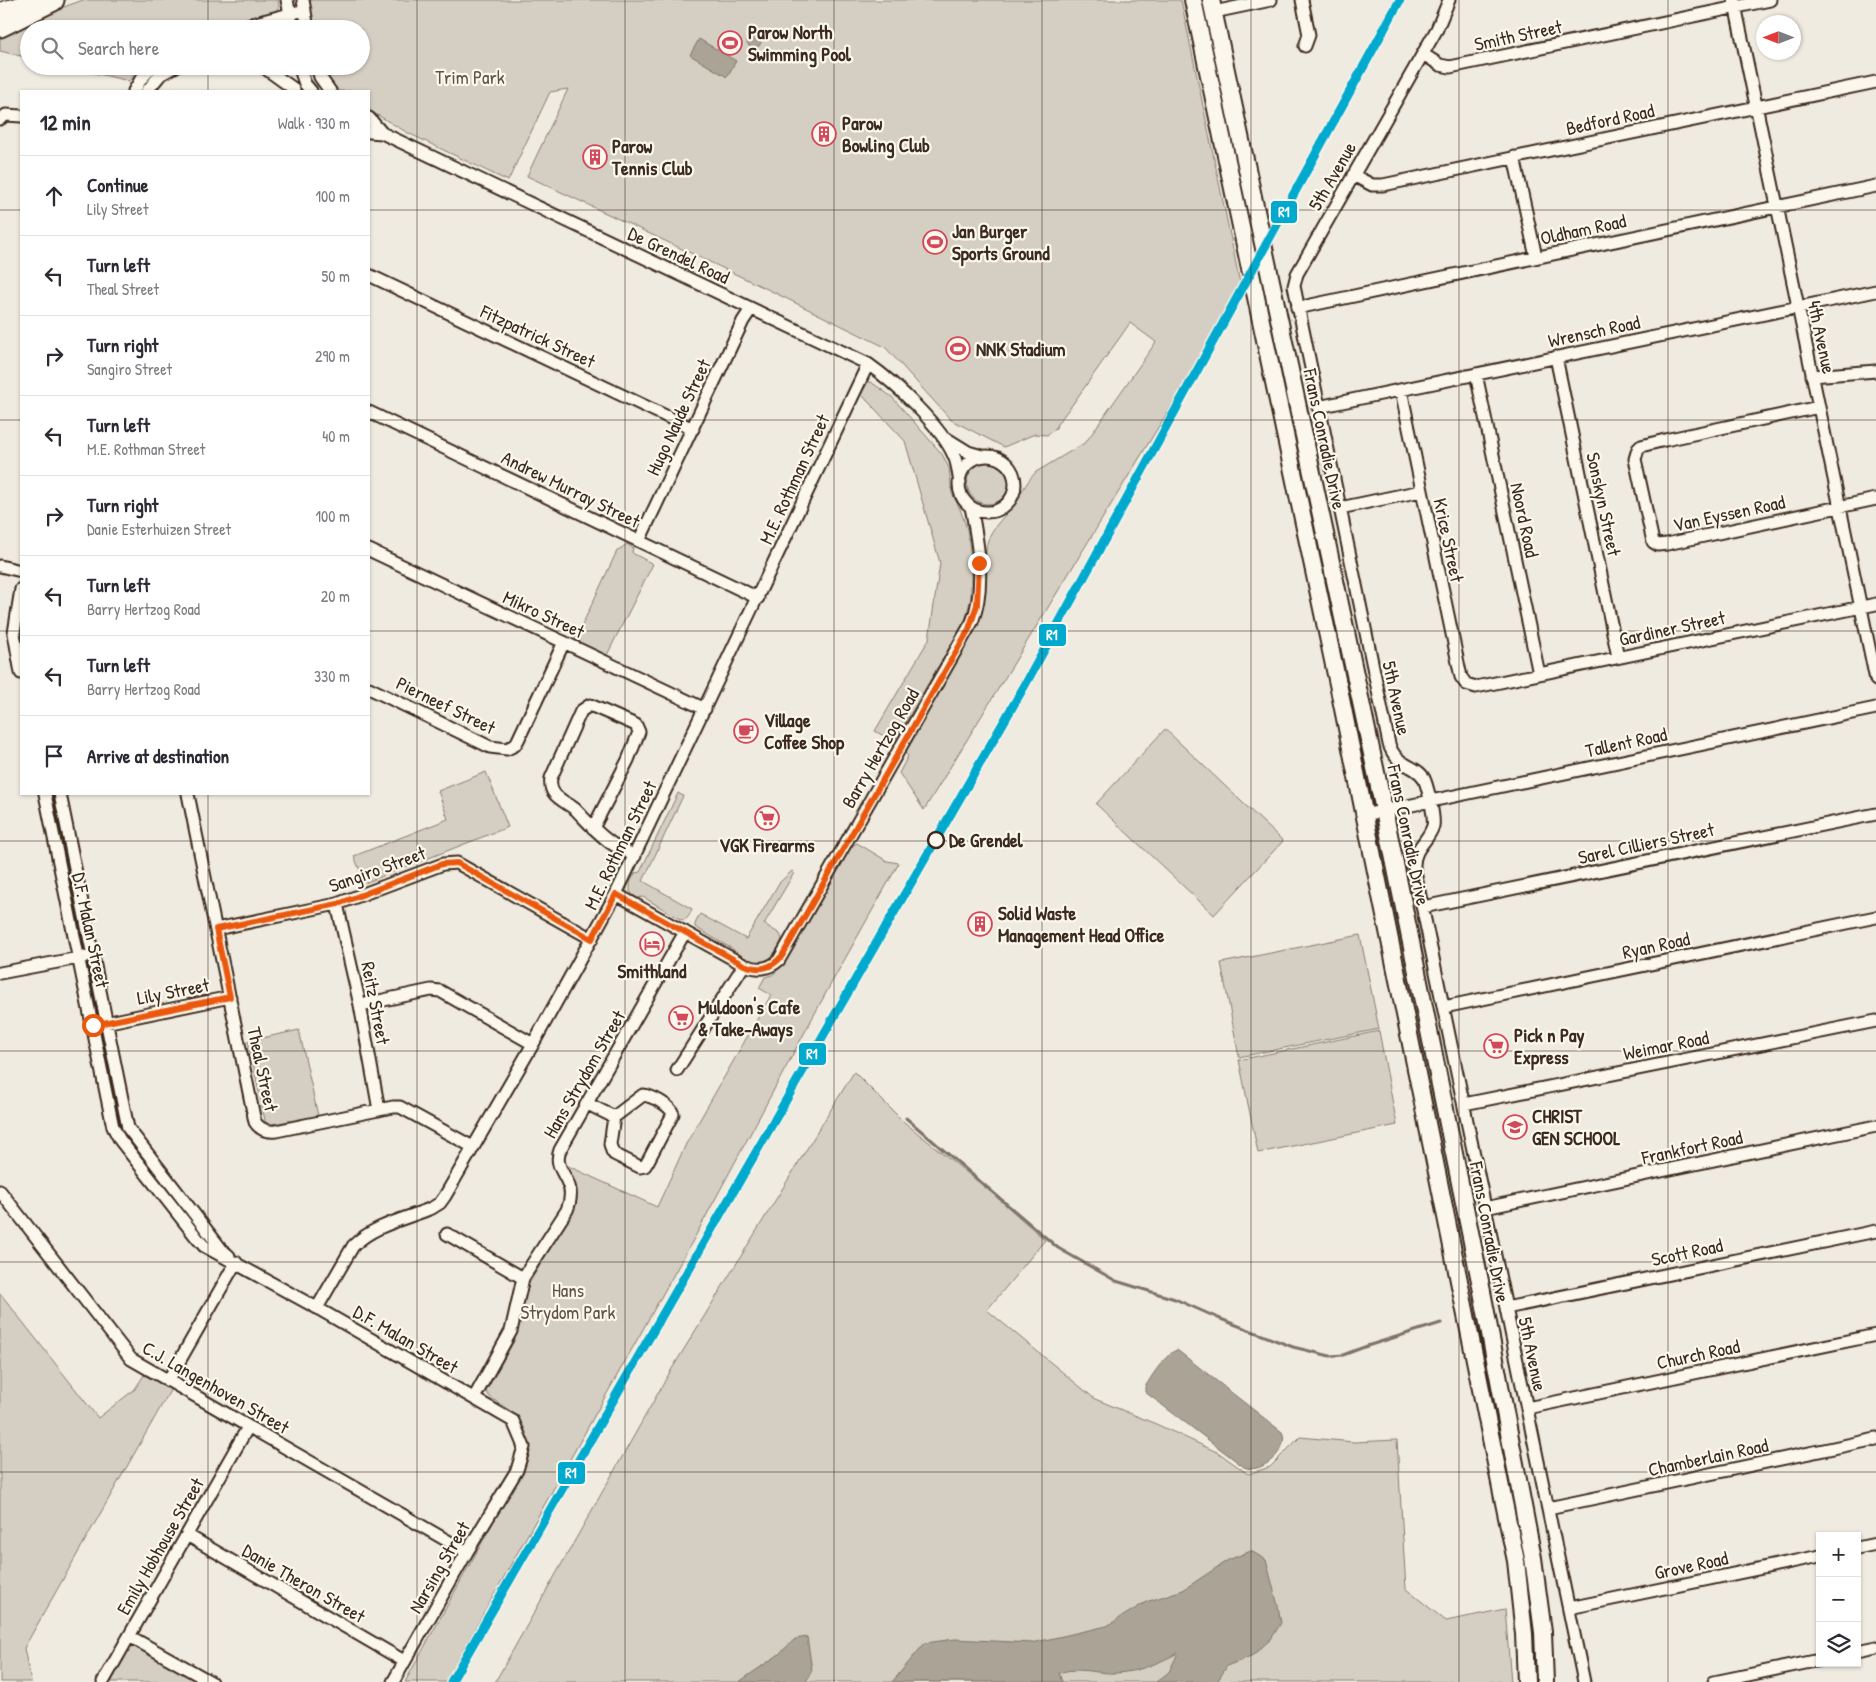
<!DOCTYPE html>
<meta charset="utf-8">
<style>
body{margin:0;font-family:"Patrick Hand",sans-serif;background:#f7f7f7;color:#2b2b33}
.controls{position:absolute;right:15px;bottom:15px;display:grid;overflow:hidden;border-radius:0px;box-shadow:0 1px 4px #0004}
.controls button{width:45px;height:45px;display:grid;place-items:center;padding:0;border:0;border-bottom:1px solid #e1e1e2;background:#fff;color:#2b2b33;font:25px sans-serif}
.compass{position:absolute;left:1756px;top:15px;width:45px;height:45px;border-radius:50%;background:#fff;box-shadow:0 1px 4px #0004;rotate:270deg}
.stop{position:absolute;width:15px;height:15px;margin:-11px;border:4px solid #ea580c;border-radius:50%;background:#fff}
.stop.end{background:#ea580c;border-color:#fff;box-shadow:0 1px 5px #0008}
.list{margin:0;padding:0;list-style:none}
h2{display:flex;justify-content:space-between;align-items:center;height:65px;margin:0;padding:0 20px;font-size:21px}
h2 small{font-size:16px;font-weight:400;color:#7c7c81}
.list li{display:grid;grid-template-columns:32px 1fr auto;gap:15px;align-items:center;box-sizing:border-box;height:80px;padding:0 20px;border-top:1px solid #e1e1e2}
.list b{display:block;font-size:19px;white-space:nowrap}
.list p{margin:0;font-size:16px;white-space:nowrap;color:#7c7c81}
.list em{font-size:16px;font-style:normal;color:#7c7c81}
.icon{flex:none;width:28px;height:28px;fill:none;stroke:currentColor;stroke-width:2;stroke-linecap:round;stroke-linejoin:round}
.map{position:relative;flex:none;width:1876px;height:1682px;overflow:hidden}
.search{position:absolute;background:#fff;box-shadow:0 1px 4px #0004;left:20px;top:20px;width:350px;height:55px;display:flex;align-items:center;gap:12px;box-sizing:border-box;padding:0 18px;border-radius:28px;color:#7c7c81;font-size:19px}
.panel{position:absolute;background:#fff;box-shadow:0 1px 4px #0004;left:20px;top:90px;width:350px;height:705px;border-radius:0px}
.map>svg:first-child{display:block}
.green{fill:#d5cec3;stroke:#887c70}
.water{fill:#aca397;stroke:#7f7367}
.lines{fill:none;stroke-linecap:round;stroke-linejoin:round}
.stream{stroke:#7f7367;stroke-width:3}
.street-casing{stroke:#3b2a1e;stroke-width:15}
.secondary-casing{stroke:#3b2a1e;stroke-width:20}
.primary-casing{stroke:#3b2a1e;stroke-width:21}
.highway-casing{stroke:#3b2a1e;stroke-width:25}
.street{stroke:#fbf7ec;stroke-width:11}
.secondary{stroke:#fbf7ec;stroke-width:16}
.primary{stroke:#fbf7ec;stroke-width:18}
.highway{stroke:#fbf7ec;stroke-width:21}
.rail-1-casing{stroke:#fbf7ec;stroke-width:12}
.rail-1{stroke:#00a9ce;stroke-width:9}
.route{stroke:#ea580c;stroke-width:6}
.grid{fill:none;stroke:#3b2a1e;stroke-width:1;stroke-opacity:0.55}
.stop-dot{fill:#fbf7ec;stroke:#3b2a1e;stroke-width:2.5}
.labels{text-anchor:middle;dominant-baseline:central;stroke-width:4.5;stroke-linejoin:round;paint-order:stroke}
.poi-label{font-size:19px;font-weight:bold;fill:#3b2a1e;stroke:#fbf7ec;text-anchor:start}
.street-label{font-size:19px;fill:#3b2a1e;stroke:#fbf7ec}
.park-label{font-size:19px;fill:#625347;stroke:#fbf7ec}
.stop-label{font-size:19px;font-weight:bold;fill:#3b2a1e;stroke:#fbf7ec;text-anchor:start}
.line-badge{stroke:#fbf7ec;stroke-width:2}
.badge-label{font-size:14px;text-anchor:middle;font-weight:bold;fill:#fff}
</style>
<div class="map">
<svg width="1876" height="1682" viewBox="0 0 1876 1682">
<rect width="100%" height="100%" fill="#f0ebe0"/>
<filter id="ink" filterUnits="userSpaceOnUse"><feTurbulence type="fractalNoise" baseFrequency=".02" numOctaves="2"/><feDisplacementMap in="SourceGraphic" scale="10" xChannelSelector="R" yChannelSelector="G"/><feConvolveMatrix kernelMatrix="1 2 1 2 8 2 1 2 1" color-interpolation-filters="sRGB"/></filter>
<g filter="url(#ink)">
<!-- green -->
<path class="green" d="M83,0H278L279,6L276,11L238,20L212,29H29V58L0,51V34L50,12Z
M309,0H1181L1240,283L1189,377L924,810L899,773L908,756L905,753L981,616C988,594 983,572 986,550C988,527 1006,518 1016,501C1023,490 1027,481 1036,472L1086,442L1156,342L1130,323L1072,405L1057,424L1056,428L1047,435L1035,434L1004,447L951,420L885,347L765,288L527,176L568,89L550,92L508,181L408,133L369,110V91H339L331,81L323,66H361V29H314Z
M64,66H142L129,81Z
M868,382H871L892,397L942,454L949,468L952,493L960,509L967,529L971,558V598L965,621L895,740H891L875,731L929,639L940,563L905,441L861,394Z
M967 483a21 21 0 1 1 42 0a21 21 0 1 1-42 0Z
M627,544L633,548L632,552L634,554L653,564L607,655L575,640L617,551Z
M1165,729L1283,841L1214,915L1096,804Z
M486,772L508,827L365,883L354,856L448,819L438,791Z
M678,793L683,796L643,881L692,909C690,914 688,920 682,920L643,897L637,898L630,892V883L635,873L640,872Z
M857,843L887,861L899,863L828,989L697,1233L445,1682H405L528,1459C530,1430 523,1419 500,1404C494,1400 489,1398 486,1391L514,1341L527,1287L574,1206C579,1190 573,1180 566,1165L657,1207L686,1144L771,995L759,988L765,977L772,975L780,968L850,847Z
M792,871L794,873L764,924L780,934L782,938C781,943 778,948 775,952C764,970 747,961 733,952L734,950L695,927V924L700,914L746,939L779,883Z
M1360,935L1379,1029L1239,1057L1221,963Z
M299,1030L318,1116L266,1125L248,1041Z
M1379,1031L1397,1125L1258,1153L1239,1060Z
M854,1072L904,1122L992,1193L1045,1240L987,1310L1095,1399L1156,1424L1219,1453L1248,1474L1270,1467L1300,1437L1354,1442L1397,1440L1406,1589L1446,1621L1505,1609L1511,1682H495L670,1372Z
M0,1293L98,1418L135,1389L144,1375L171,1389L24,1648L31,1682H0Z
M134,1645H138L199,1682H111L124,1659L123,1656L126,1649Z"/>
<!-- water -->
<path class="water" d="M747 41a7 7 0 1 1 14 0a7 7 0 1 1-14 0Z
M699,39L736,61L727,77L690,55Z
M1177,1350L1282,1432C1291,1448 1261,1476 1244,1467L1145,1392V1387C1151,1377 1166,1353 1177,1350Z
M1251,1551L1266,1560L1278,1606L1281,1623L1271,1639L1253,1655L1227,1666L1217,1682H1156L1169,1672L1178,1653C1158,1663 1139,1672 1116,1673C1097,1674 1077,1666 1059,1673L1062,1682H892L925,1643L955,1639L1032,1643L1107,1626L1146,1602L1183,1590L1228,1560Z
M807,1637L812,1670L806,1682H739L778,1655L795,1639Z"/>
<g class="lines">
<!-- stream -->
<path class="stream" d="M906,1118L1058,1248L1116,1281L1175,1299L1218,1318L1293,1347L1330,1356L1343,1355L1367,1346L1441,1323"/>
<!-- street casing -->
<g class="street-casing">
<path id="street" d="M287,0L293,29
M303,0L308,29
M1302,0L1309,35L1305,46
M1449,0L1437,29L1297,274L1294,286L1389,744C1396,768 1420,765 1425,781C1428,789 1435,818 1433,826C1428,842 1413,848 1414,867L1584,1682
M1734,0L1876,680
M1214,12L1271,0
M233,29L305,10
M1423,54L1440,65L1450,67L1770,0
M262,66L294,89
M299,66L305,84L311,91
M317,66L320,77L330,91
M134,91L141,79L153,66
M147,91L160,75L176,66
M369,118L382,133
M0,119L6,115L21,116
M369,132L382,133L868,364C895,383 941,426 954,456C958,464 958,474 960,482
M1514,157L1536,257
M1353,175L1372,185H1383L1876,82
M369,275L693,429
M1297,308L1876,186
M1556,357L1618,657
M1476,374L1539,674
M1812,376L1876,371
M1401,390L1461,677L1466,684L1476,687L1876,604
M1318,407L1876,291
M1819,407L1665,440L1641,446L1638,449L1635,459L1653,542L1658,545L1667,544L1876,499
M369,412L758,598
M947,439L968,452L982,456
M959 484a28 28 0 1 1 56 0a28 28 0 1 1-56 0Z
M1340,508L1421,491
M639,541L743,321L751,309
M369,550L705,709
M0,566L21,571
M21,589L14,633L21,673
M369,688L490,747L507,749L515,745L518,740L564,642
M45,794L113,1127L120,1140L197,1238L204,1246L317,1308L513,1421L524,1447L517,1470L467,1552L393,1682
M60,794L128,1128L222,1250L229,1256
M188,794L255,1122C260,1130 267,1132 276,1131L393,1107H400L473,1147
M1364,815L1876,708
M593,828L628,760L639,732L636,725L590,705L581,711L551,778C548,796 563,800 575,809C585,819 595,831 607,840C615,847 626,851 635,856
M616,894L744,965C758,970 768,970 779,960L972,622C986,588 978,542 971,507
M337,904L360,1005L379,1110
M1423,907L1876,814
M216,929L337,904L443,864L457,863L592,939
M0,973L84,957
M360,1005L431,990L440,991L533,1044
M1444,1007L1876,917
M100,1024L230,997
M677,1070L744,965
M643,1095C652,1096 670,1105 673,1114L648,1161L645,1166L640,1167L614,1154L612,1151L610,1144L614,1117Z
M588,1104L614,1117
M1464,1104L1876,1021
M0,1191L131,1359L467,1552
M1485,1208L1876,1126
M447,1234L523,1278
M317,1308L353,1246C374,1225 405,1219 432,1208L440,1203L445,1196L533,1044L616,894L868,364
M1506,1308L1876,1231
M168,1381L236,1262
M474,1398L511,1331L523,1278L567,1210C580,1179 551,1173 560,1150L685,932
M1527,1408L1876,1335
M1548,1508L1876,1439
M187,1535L404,1661
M1857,1548L1876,1544
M1569,1608L1820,1556
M129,1636L211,1682
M1857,1652L1876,1648
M103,1682L248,1427
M1714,1682L1820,1660"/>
</g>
<!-- secondary casing -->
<g class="secondary-casing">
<path id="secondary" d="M1193,0L1338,684L1502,1493L1516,1561L1524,1634L1526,1682
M1211,0L1384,810L1480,1281L1533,1558L1543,1632L1545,1682"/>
</g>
<!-- primary casing -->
<g class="primary-casing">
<path id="primary" d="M0,12L35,1"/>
</g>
<!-- highway casing -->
<g class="highway-casing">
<path id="highway" d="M0,26L53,0"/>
</g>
<!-- street -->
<use href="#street" class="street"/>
<!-- secondary -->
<use href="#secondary" class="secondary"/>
<!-- primary -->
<use href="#primary" class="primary"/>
<!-- highway -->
<use href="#highway" class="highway"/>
<!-- rail-1 casing -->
<g class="rail-1-casing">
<path id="rail-1" d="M451,1682L1025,685L1400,0"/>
</g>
<!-- rail-1 -->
<use href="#rail-1" class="rail-1"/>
</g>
</g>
<g class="lines" filter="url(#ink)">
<!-- route -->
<path class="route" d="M93,1025L230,997L216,929L338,904L442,864L457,863L592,939L616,894L744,965C760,971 771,969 782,956L969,629L977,605L979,563"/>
</g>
<!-- grid -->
<path class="grid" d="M208,0V29M417,0V1682M625,0V1682M834,0V1682M1042,0V1682M1251,0V1682M1459,0V1682M1668,0V1682M208,66V91M0,210H21M369,210H1876M0,420H21M369,420H1876M0,631H21M369,631H1876M208,794V1682M0,841H1876M0,1051H1876M0,1262H1876M0,1472H1876"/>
<!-- icons -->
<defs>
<g id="stadium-ring" transform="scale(1.25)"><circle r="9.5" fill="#fbf7ec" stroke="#d1495b" stroke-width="1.5"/><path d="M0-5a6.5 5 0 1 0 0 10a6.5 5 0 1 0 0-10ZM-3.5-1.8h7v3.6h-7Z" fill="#d1495b"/></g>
<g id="building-ring" transform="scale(1.25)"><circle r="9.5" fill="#fbf7ec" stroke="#d1495b" stroke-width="1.5"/><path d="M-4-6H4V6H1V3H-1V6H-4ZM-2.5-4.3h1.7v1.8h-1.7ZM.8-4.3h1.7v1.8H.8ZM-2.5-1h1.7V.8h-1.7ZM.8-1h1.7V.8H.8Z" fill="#d1495b"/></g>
<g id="cafe-ring" transform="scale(1.25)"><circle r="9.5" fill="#fbf7ec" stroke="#d1495b" stroke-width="1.5"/><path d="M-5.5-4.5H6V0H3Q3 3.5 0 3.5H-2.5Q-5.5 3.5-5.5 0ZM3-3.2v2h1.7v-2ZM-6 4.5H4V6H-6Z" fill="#d1495b"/></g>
<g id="supermarket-ring" transform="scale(1.25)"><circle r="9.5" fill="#fbf7ec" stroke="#d1495b" stroke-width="1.5"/><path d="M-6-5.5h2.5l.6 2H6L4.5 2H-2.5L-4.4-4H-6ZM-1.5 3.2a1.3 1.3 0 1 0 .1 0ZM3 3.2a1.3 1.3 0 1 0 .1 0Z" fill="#d1495b"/></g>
<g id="hotel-ring" transform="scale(1.25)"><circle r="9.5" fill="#fbf7ec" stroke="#d1495b" stroke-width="1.5"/><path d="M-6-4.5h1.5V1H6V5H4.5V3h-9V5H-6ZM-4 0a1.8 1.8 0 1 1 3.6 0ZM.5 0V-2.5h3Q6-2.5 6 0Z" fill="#d1495b"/></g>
<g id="school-ring" transform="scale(1.25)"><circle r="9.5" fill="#fbf7ec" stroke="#d1495b" stroke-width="1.5"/><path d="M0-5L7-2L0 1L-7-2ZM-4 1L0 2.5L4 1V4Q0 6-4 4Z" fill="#d1495b"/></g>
</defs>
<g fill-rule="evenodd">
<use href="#stadium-ring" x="730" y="43"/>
<use href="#building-ring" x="824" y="134"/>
<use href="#building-ring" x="595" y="157"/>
<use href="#stadium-ring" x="935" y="242"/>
<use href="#stadium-ring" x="958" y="349"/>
<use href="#cafe-ring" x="746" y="731"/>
<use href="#supermarket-ring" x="767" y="818"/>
<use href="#building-ring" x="980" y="924"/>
<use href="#hotel-ring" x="652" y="944"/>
<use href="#supermarket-ring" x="681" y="1018"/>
<use href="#supermarket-ring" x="1496" y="1046"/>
<use href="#school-ring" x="1515" y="1127"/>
</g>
<!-- markers -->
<circle class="stop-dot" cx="936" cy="840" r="8"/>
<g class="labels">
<!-- poi labels -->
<g class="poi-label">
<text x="748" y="32">Parow North<tspan x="748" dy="22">Swimming Pool</tspan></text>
<text x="842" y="123">Parow<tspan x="842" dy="22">Bowling Club</tspan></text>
<text x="612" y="146">Parow<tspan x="612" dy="22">Tennis Club</tspan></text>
<text x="952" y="231">Jan Burger<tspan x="952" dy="22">Sports Ground</tspan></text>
<text x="976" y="349">NNK Stadium</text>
<text x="764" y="720">Village<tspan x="764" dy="22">Coffee Shop</tspan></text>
<text x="767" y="845" text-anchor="middle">VGK Firearms</text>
<text x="998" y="913">Solid Waste<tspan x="998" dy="22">Management Head Office</tspan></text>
<text x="652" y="971" text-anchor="middle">Smithland</text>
<text x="698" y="1007">Muldoon's Cafe<tspan x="698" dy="22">&amp; Take-Aways</tspan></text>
<text x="1514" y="1035">Pick n Pay<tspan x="1514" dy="22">Express</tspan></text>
<text x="1532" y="1116">CHRIST<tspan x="1532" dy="22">GEN SCHOOL</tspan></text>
</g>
<!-- street labels -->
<g class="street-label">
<text transform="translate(1518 35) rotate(-12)">Smith Street</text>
<text transform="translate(1610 119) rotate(-12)">Bedford Road</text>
<text transform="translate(1332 176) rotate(-60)">5th Avenue</text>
<text transform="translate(1583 229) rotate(-12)">Oldham Road</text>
<text transform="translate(679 255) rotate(25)">De Grendel Road</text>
<text transform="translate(1594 331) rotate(-12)">Wrensch Road</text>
<text transform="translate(538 336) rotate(25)">Fitzpatrick Street</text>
<text transform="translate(1822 337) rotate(78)">4th Avenue</text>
<text transform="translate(678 417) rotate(-65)">Hugo Naude Street</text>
<text transform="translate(1325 439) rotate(78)">Frans Conradie Drive</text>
<text transform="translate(794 479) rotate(-65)">M.E. Rothman Street</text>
<text transform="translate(571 489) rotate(26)">Andrew Murray Street</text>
<text transform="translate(1604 504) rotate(78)">Sonskyn Street</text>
<text transform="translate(1729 513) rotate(-12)">Van Eyssen Road</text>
<text transform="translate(1525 520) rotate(78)">Noord Road</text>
<text transform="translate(1449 540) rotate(78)">Krice Street</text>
<text transform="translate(544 614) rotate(25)">Mikro Street</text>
<text transform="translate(1672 628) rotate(-12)">Gardiner Street</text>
<text transform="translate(1397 698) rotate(78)">5th Avenue</text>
<text transform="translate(446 705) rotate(26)">Pierneef Street</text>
<text transform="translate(1626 742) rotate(-12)">Tallent Road</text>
<text transform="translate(880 748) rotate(-60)">Barry Hertzog Road</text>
<text transform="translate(1409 835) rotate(78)">Frans Conradie Drive</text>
<text transform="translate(1646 843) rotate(-12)">Sarel Cilliers Street</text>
<text transform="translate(620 845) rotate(-64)">M.E. Rothman Street</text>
<text transform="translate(377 869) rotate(-20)">Sangiro Street</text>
<text transform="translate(91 930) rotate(78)">D.F. Malan Street</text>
<text transform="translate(1656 945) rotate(-12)">Ryan Road</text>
<text transform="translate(173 991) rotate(-11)">Lily Street</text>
<text transform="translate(376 1003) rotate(79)">Reitz Street</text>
<text transform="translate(1666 1045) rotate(-11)">Weimar Road</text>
<text transform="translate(263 1069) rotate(78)">Theal Street</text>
<text transform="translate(584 1074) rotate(-60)">Hans Strydom Street</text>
<text transform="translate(1692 1147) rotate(-12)">Frankfort Road</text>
<text transform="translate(1490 1232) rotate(79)">Frans Conradie Drive</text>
<text transform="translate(1687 1252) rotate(-12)">Scott Road</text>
<text transform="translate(406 1339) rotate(30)">D.F. Malan Street</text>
<text transform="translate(1533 1354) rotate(78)">5th Avenue</text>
<text transform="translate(1698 1354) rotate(-12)">Church Road</text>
<text transform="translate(216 1387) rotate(30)">C.J. Langenhoven Street</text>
<text transform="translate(1708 1457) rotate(-12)">Chamberlain Road</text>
<text transform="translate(160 1546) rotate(-60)">Emily Hobhouse Street</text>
<text transform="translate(1691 1565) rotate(-12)">Grove Road</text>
<text transform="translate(439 1567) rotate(-60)">Narsing Street</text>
<text transform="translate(304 1583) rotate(30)">Danie Theron Street</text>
</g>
<!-- park labels -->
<g class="park-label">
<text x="470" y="77">Trim Park</text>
<text x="568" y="1290">Hans<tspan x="568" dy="22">Strydom Park</tspan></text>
</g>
<!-- stop labels -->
<g class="stop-label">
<text x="949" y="840">De Grendel</text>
</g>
</g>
<g class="line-badge">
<rect x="1270" y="200" width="28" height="24" rx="5" fill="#00a9ce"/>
<rect x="1038" y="623" width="29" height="24" rx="5" fill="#00a9ce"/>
<rect x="798" y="1042" width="29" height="24" rx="5" fill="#00a9ce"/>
<rect x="557" y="1461" width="29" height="24" rx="5" fill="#00a9ce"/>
</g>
<g class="badge-label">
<text x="1284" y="217">R1</text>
<text x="1052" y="640">R1</text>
<text x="812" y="1059">R1</text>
<text x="571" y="1478">R1</text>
</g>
</svg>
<div class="controls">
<button>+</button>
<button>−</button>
<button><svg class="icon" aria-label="layers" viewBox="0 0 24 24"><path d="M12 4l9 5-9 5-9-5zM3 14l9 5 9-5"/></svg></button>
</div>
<svg class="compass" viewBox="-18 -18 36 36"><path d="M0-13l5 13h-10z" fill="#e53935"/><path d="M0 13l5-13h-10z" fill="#7c7c81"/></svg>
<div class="stop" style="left:93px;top:1025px"></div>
<div class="stop end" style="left:979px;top:563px"></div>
<div class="search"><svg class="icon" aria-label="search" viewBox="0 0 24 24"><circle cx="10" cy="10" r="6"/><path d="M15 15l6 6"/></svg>Search here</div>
<section class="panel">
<h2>12 min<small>Walk · 930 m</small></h2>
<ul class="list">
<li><svg class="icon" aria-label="ahead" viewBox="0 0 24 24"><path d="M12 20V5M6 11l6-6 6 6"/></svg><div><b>Continue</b><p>Lily Street</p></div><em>100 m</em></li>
<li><svg class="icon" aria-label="left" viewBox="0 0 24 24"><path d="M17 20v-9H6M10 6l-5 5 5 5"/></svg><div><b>Turn left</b><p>Theal Street</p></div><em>50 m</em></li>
<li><svg class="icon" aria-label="right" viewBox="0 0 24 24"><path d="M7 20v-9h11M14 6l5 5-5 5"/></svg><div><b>Turn right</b><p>Sangiro Street</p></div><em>290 m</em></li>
<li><svg class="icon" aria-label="left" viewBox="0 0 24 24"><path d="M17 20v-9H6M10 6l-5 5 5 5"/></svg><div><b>Turn left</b><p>M.E. Rothman Street</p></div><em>40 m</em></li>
<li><svg class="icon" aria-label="right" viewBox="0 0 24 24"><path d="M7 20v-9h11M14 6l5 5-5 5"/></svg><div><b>Turn right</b><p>Danie Esterhuizen Street</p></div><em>100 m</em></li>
<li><svg class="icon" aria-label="left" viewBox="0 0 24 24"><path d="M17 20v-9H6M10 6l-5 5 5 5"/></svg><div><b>Turn left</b><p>Barry Hertzog Road</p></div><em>20 m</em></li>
<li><svg class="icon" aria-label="left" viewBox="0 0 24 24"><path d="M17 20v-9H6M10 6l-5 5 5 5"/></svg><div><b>Turn left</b><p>Barry Hertzog Road</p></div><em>330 m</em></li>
<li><svg class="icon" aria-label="arrive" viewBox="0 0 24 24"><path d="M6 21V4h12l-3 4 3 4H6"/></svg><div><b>Arrive at destination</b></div></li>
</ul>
</section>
</div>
